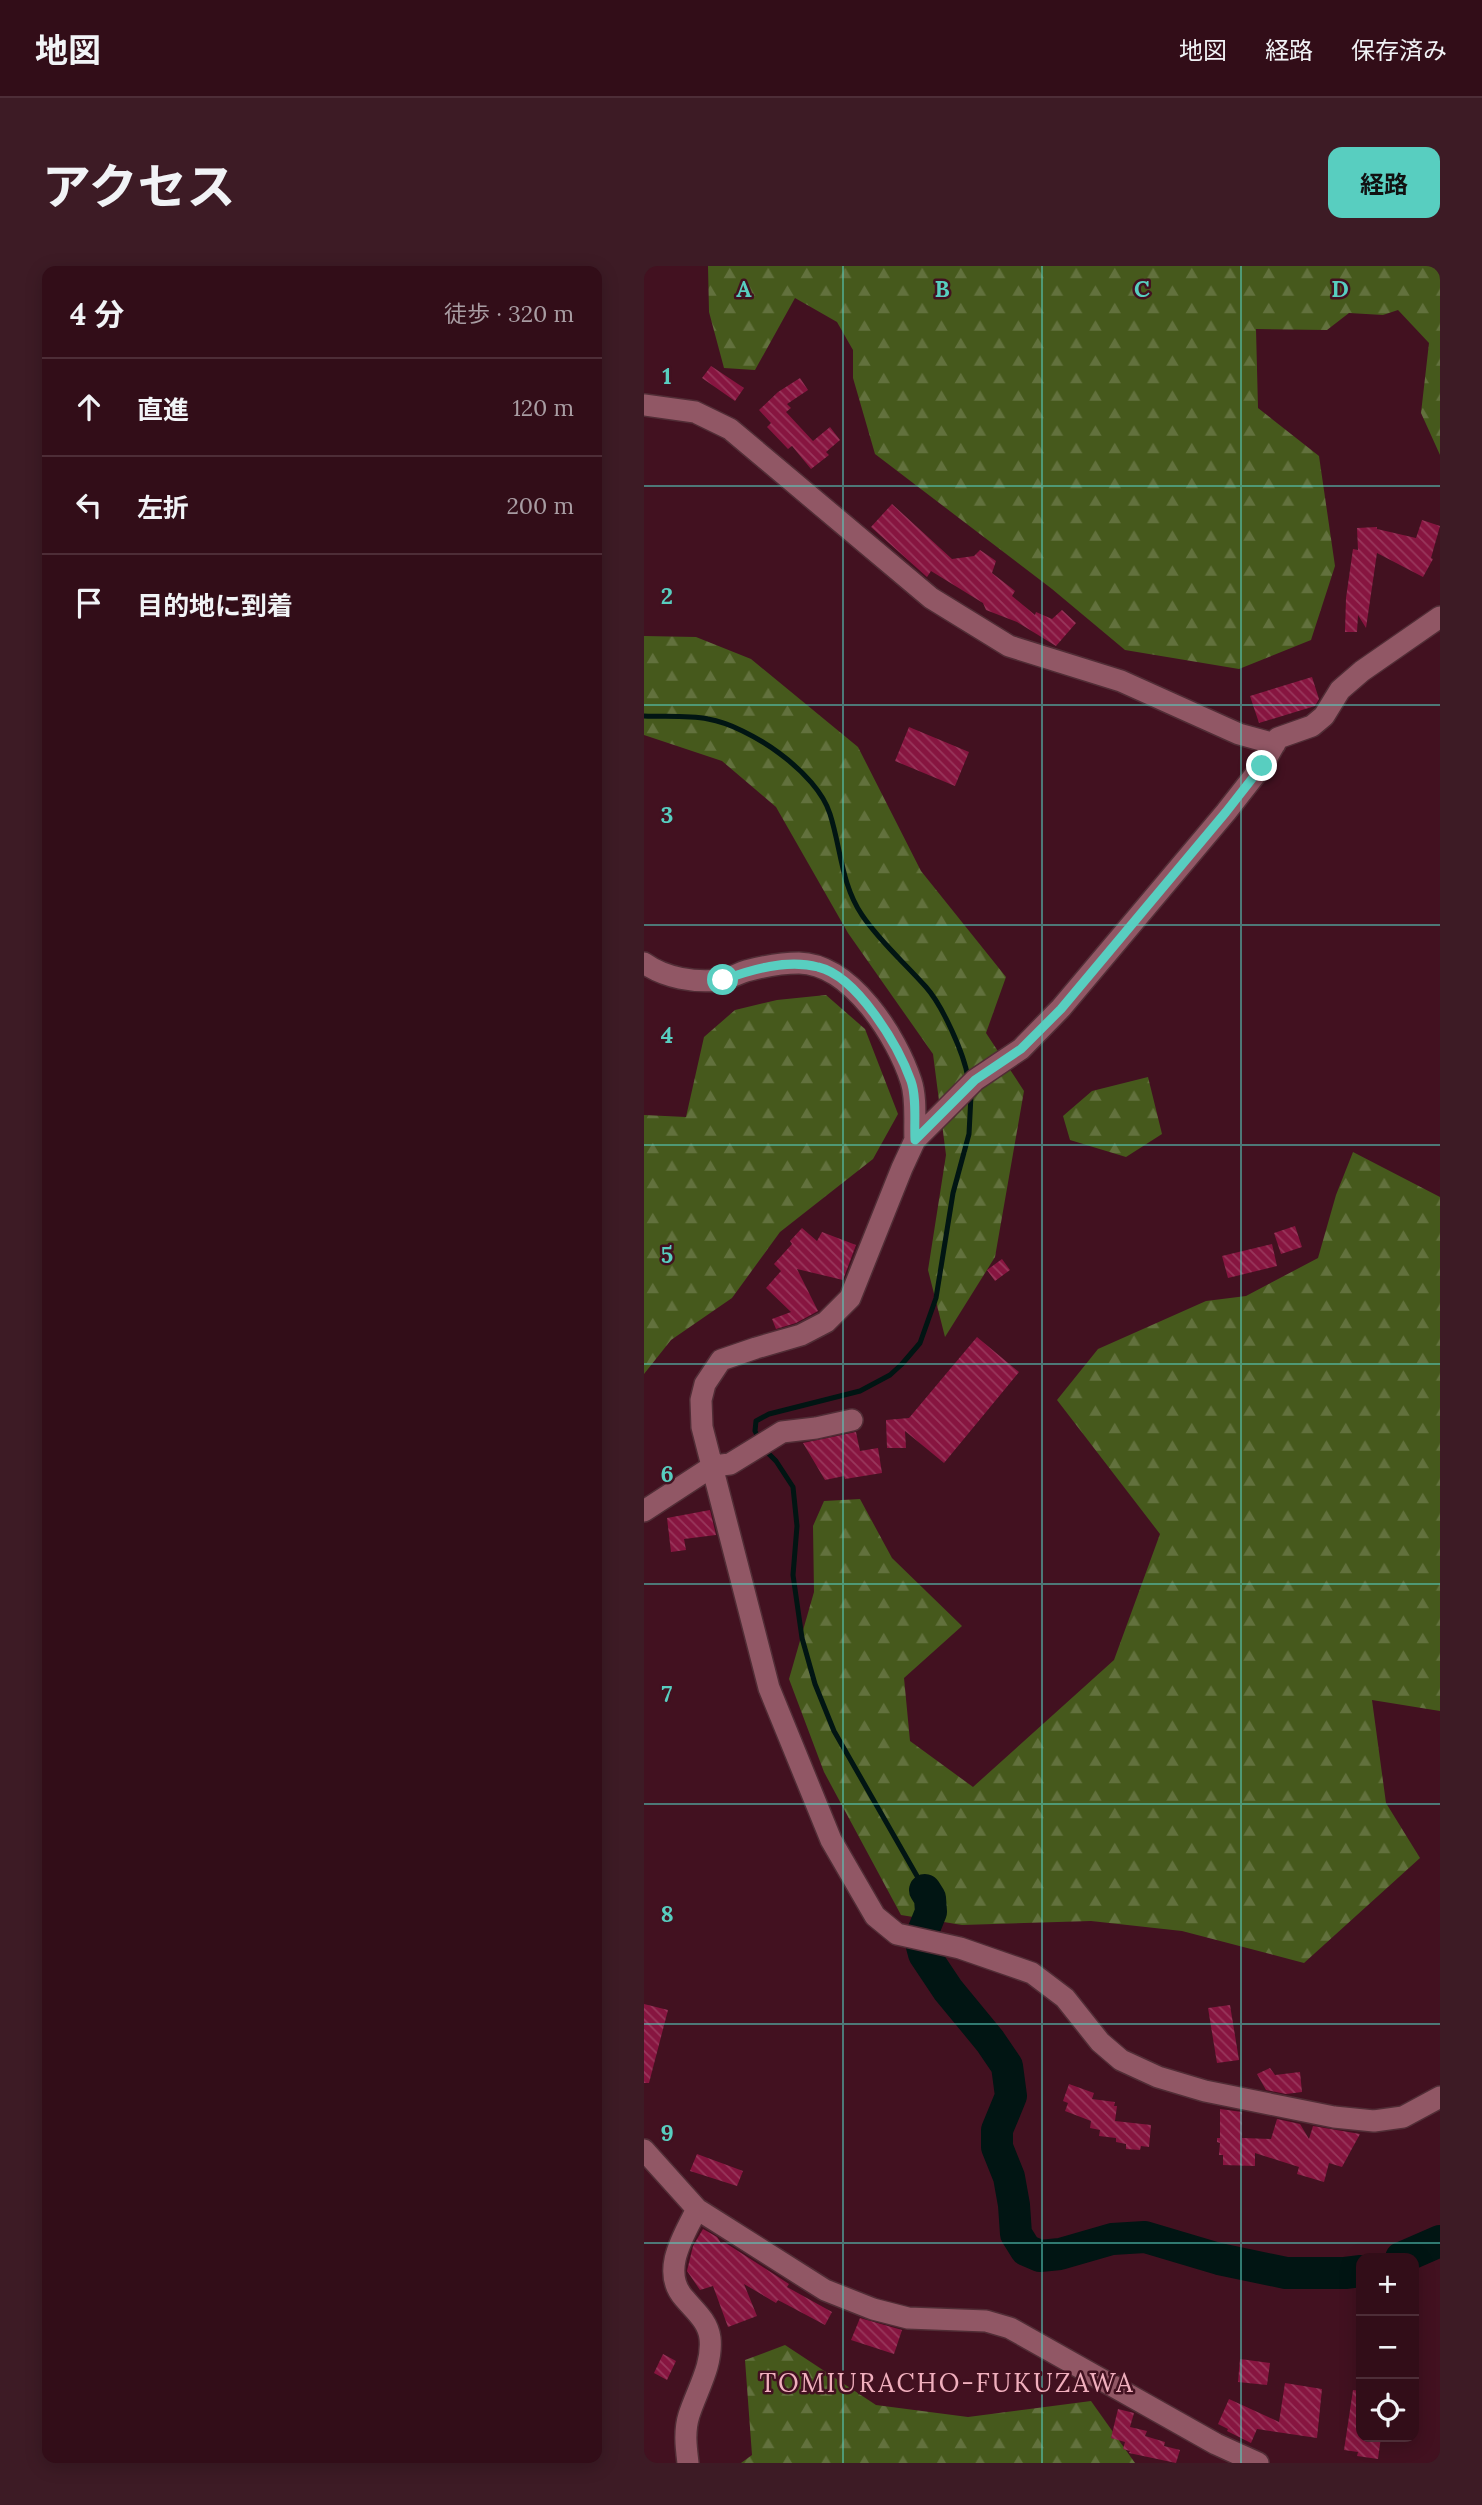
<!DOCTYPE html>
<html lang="ja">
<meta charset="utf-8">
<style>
body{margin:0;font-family:Lora,"Noto Sans JP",serif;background:#3d1b25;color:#f1f3f6}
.controls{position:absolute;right:21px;bottom:21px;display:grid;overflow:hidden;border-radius:14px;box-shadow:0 4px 18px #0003}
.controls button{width:63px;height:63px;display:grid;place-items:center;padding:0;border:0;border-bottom:2px solid #4d2d37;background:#320d18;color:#f1f3f6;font:35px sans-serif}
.stop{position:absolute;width:21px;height:21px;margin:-16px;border:5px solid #58cec0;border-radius:50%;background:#fff}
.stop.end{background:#58cec0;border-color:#fff;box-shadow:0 2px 7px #0008}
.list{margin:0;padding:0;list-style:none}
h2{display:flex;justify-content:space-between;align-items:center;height:91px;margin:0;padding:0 28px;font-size:30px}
h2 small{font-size:23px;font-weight:400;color:#a89ca2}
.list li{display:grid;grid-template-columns:46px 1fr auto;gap:21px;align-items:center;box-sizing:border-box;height:98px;padding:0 28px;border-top:2px solid #4d2d37}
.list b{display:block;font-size:26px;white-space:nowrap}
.list em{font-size:23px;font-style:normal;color:#a89ca2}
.icon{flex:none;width:38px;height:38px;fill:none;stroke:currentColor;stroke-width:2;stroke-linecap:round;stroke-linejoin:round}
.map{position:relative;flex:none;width:796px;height:2197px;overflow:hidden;border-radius:14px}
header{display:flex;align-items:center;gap:42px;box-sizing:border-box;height:98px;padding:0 35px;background:#320d18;border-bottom:2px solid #4d2d37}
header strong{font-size:33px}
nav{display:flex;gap:38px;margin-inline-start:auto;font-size:24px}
.intro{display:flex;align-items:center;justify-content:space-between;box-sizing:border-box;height:168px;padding:0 42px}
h1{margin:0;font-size:49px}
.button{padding:18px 32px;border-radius:14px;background:#58cec0;color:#111;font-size:24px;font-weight:700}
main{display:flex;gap:42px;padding:0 42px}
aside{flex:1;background:#320d18;border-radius:14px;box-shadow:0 4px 18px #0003}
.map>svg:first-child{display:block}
.forest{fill:url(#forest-firs)}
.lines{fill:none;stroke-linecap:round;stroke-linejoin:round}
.stream{stroke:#011513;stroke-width:5}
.river{stroke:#011513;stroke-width:32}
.building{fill:url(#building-back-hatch)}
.minor-casing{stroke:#512d36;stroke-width:24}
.minor{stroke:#915765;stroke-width:21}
.route{stroke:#58cec0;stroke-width:9}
.grid{fill:none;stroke:#58cec0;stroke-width:2;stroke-opacity:0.55}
.labels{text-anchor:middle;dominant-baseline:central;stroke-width:5;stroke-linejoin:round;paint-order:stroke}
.quarter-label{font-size:26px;letter-spacing:2px;fill:#f0afbd;stroke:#421120}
.grid-label{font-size:23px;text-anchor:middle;font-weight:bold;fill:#58cec0;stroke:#421120;stroke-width:5;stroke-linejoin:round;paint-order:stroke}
</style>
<header>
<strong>地図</strong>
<nav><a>地図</a><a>経路</a><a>保存済み</a></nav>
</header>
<div class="intro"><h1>アクセス</h1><a class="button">経路</a></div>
<main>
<aside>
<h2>4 分<small>徒歩 · 320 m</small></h2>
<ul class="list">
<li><svg class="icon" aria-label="ahead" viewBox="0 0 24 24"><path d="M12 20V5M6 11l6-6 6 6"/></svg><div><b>直進</b></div><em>120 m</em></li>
<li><svg class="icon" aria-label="left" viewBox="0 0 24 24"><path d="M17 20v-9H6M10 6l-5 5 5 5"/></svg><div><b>左折</b></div><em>200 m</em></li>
<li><svg class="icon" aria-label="arrive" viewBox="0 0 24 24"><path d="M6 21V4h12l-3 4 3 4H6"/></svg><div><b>目的地に到着</b></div></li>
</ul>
</aside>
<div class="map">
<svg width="796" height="2197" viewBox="0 0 796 2197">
<defs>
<pattern id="forest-firs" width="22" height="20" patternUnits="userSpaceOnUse" patternTransform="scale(1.75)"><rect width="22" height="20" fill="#46591c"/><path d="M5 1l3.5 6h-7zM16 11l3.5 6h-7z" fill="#62713d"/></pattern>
<pattern id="building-back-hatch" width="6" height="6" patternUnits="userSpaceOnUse" patternTransform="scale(1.75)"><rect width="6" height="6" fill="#871540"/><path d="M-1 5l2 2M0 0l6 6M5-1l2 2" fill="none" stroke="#99375c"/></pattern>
</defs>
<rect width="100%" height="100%" fill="#421120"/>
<!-- forest -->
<path class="forest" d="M64,0H796V189L777,147L785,77L754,44L739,49L705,47L683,64L612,63L614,142L675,190L691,300L667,374L595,403L481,384L408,323L231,188L209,112V84L193,56L151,32L111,104L80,102L65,46Z
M0,370L52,371L107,393L214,481L277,605L362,711L342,767L380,825L351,991L301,1071L284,1004L302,889L289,788L204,667L132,541L78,495L0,469Z
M182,729L221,763L254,848L229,893L136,966L88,1032L27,1074L0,1108V849L42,851L60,771L91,744L133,734Z
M504,811L518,868L482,891L426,874L419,850L448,825Z
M709,886L796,931V1445L728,1434L742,1537L776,1592L660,1697L538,1665L447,1655L318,1659L257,1649L180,1506L145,1413L170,1326L169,1260L180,1235L216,1233L248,1292L318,1360L260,1412L266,1475L329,1521L470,1394L516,1268L413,1134L454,1083L562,1035L602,1030L674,992L692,929Z
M141,2079L232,2139L324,2151L447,2135L491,2197H97L108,2189L101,2094Z"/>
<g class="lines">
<!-- stream -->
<path class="stream" d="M0,450C21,451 44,449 64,453C105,460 173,506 186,548C197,582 197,618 218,649C236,676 260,696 282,721C298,739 320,787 324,812
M116,1175L111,1165L112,1155L125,1148L216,1125L246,1109L258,1098L276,1077L292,1032L309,927L325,868L327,829
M121,1184L132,1195L149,1221L153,1260L149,1309L158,1372L171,1418L190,1465L281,1624"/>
<!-- river -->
<path class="river" d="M281,1624L286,1632L287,1646L276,1673L280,1688L304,1724L346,1775L363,1800L367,1830L353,1864V1881L365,1911L370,1939L372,1968L382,1984L396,1990L416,1988L468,1973L501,1971L575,1993L642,2007H701L717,2005
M757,1992L796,1975"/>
</g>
<!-- building -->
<path class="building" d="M67,100L100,122L91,135L58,112Z
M156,112L164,124L143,138L147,142L142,146L169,175L186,161L196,174L182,186L185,189L167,203L148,180L144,183L123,161L127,157L115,144L134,126Z
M248,238L308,293L330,290L336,284L352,295L348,307L371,325L368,330L391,349L392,346L408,353L418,344L432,357L412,380L373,356L342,344L339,337L287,305L283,311L227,261Z
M778,254L796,260L787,292L789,293L779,311L733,287L722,362L714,349L713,366H701L702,332L709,283L714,284L713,262L733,261V263L772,272Z
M668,411L675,433L671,440L615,457L606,430Z
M265,461L325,486L311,520L251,495Z
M651,960L658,981L637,988L630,967Z
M158,962L173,975L178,966L212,979L199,1014L153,1003L174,1045L152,1057L132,1063L128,1053L147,1046L122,1022L137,1005L130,998L148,978L146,975Z
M628,978L633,1000L584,1012L578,990Z
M358,993L366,1004L351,1015L343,1004Z
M333,1071L375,1106L300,1197L261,1165L262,1182H243L242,1154L265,1152Z
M212,1166L216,1185L234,1182L238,1207L201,1213L200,1210L181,1214L159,1177Z
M66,1244L72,1269L40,1273L42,1284L27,1286L23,1252Z
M0,1738L24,1744L5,1817H0Z
M586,1739L595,1794L573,1797L564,1742Z
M626,1802L631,1809L656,1806L658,1826L642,1828L622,1824L613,1808Z
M425,1818L450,1827L448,1833L471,1836L470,1840H473L471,1855L507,1859L505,1881L497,1880L496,1884L482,1883V1878L472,1876V1872L455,1870L456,1864L446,1862L447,1855L421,1845L424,1837L419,1835Z
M576,1843L598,1846V1872L627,1873L633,1853L656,1858L665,1873L669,1860L716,1868L698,1901L685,1897L680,1916L653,1908L655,1901L611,1887V1900L579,1899V1889H575L576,1877L573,1876V1872H576Z
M53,1888L99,1905L93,1920L46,1905Z
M59,1963L73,1971L77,1977L80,1976L145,2018L143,2021L188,2046L181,2059L134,2034L132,2037L100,2018L113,2050L84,2061L69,2020L56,2024L43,2005L49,1980Z
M216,2052L258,2064L250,2088L207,2074Z
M19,2088L32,2095L23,2114L10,2107Z
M596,2093L626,2097L623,2119L594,2116Z
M641,2117L678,2123L673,2172L613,2163L607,2177L583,2165L584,2163L574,2158L585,2133L635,2156Z
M709,2124L717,2125V2171H737L734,2193L713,2190L714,2186L700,2184Z
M474,2143L490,2147L486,2161L503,2165L501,2170L521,2176L520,2180L536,2184L532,2197L485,2187L486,2185L479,2183L481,2176L467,2172Z"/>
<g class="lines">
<!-- minor casing -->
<g class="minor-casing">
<path id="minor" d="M0,139L51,146L86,163L287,332L365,380L477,415L595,468L631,478
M796,351L718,405L696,424L680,450L668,460L634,472L618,500L582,546L417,742L377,783L331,814L271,874L258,902L206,1032L182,1056L157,1069L112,1082L77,1094L61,1118L57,1134L58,1161L125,1422L187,1574L231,1650L253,1668L316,1682L388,1707L421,1732L456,1776L477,1794L514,1811L561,1825L690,1851L730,1855L759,1851L796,1831
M0,697C21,712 51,717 76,714C85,713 93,708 102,705C117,701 139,697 155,697C207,698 253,771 267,815C273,833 270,856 271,874
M0,1245L69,1200L86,1198L138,1166L172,1162L208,1154
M0,1884L53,1943L181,2024L229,2043L264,2052L342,2055L366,2062L572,2178L614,2197
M44,2197C42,2181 40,2165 45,2149C53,2124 69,2099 66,2072C64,2055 50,2044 40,2032C16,2005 40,1969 53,1943"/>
</g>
<!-- minor -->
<use href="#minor" class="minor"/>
</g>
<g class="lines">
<!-- route -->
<path class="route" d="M79,714C108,703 143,693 174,701C213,710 254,779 267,815C273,832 270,856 271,874L331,814L377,783L417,743L582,546L618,500"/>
</g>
<!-- grid -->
<path class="grid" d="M199,0V2197M398,0V2197M597,0V2197M0,220H796M0,439H796M0,659H796M0,879H796M0,1098H796M0,1318H796M0,1538H796M0,1758H796M0,1977H796"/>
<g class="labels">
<!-- quarter labels -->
<g class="quarter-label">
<text x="303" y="2116">TOMIURACHO-FUKUZAWA</text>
</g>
</g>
<g class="grid-label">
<text x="100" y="31">A</text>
<text x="298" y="31">B</text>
<text x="498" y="31">C</text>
<text x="696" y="31">D</text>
<text x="23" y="118">1</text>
<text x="23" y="338">2</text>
<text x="23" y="557">3</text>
<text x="23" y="777">4</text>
<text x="23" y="997">5</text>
<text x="23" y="1216">6</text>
<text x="23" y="1436">7</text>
<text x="23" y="1656">8</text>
<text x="23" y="1875">9</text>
</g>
</svg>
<div class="controls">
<button>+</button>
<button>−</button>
<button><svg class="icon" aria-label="locate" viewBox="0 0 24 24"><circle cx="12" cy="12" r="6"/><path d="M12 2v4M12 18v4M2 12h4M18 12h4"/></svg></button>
</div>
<div class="stop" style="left:79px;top:714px"></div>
<div class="stop end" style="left:618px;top:500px"></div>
</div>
</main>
